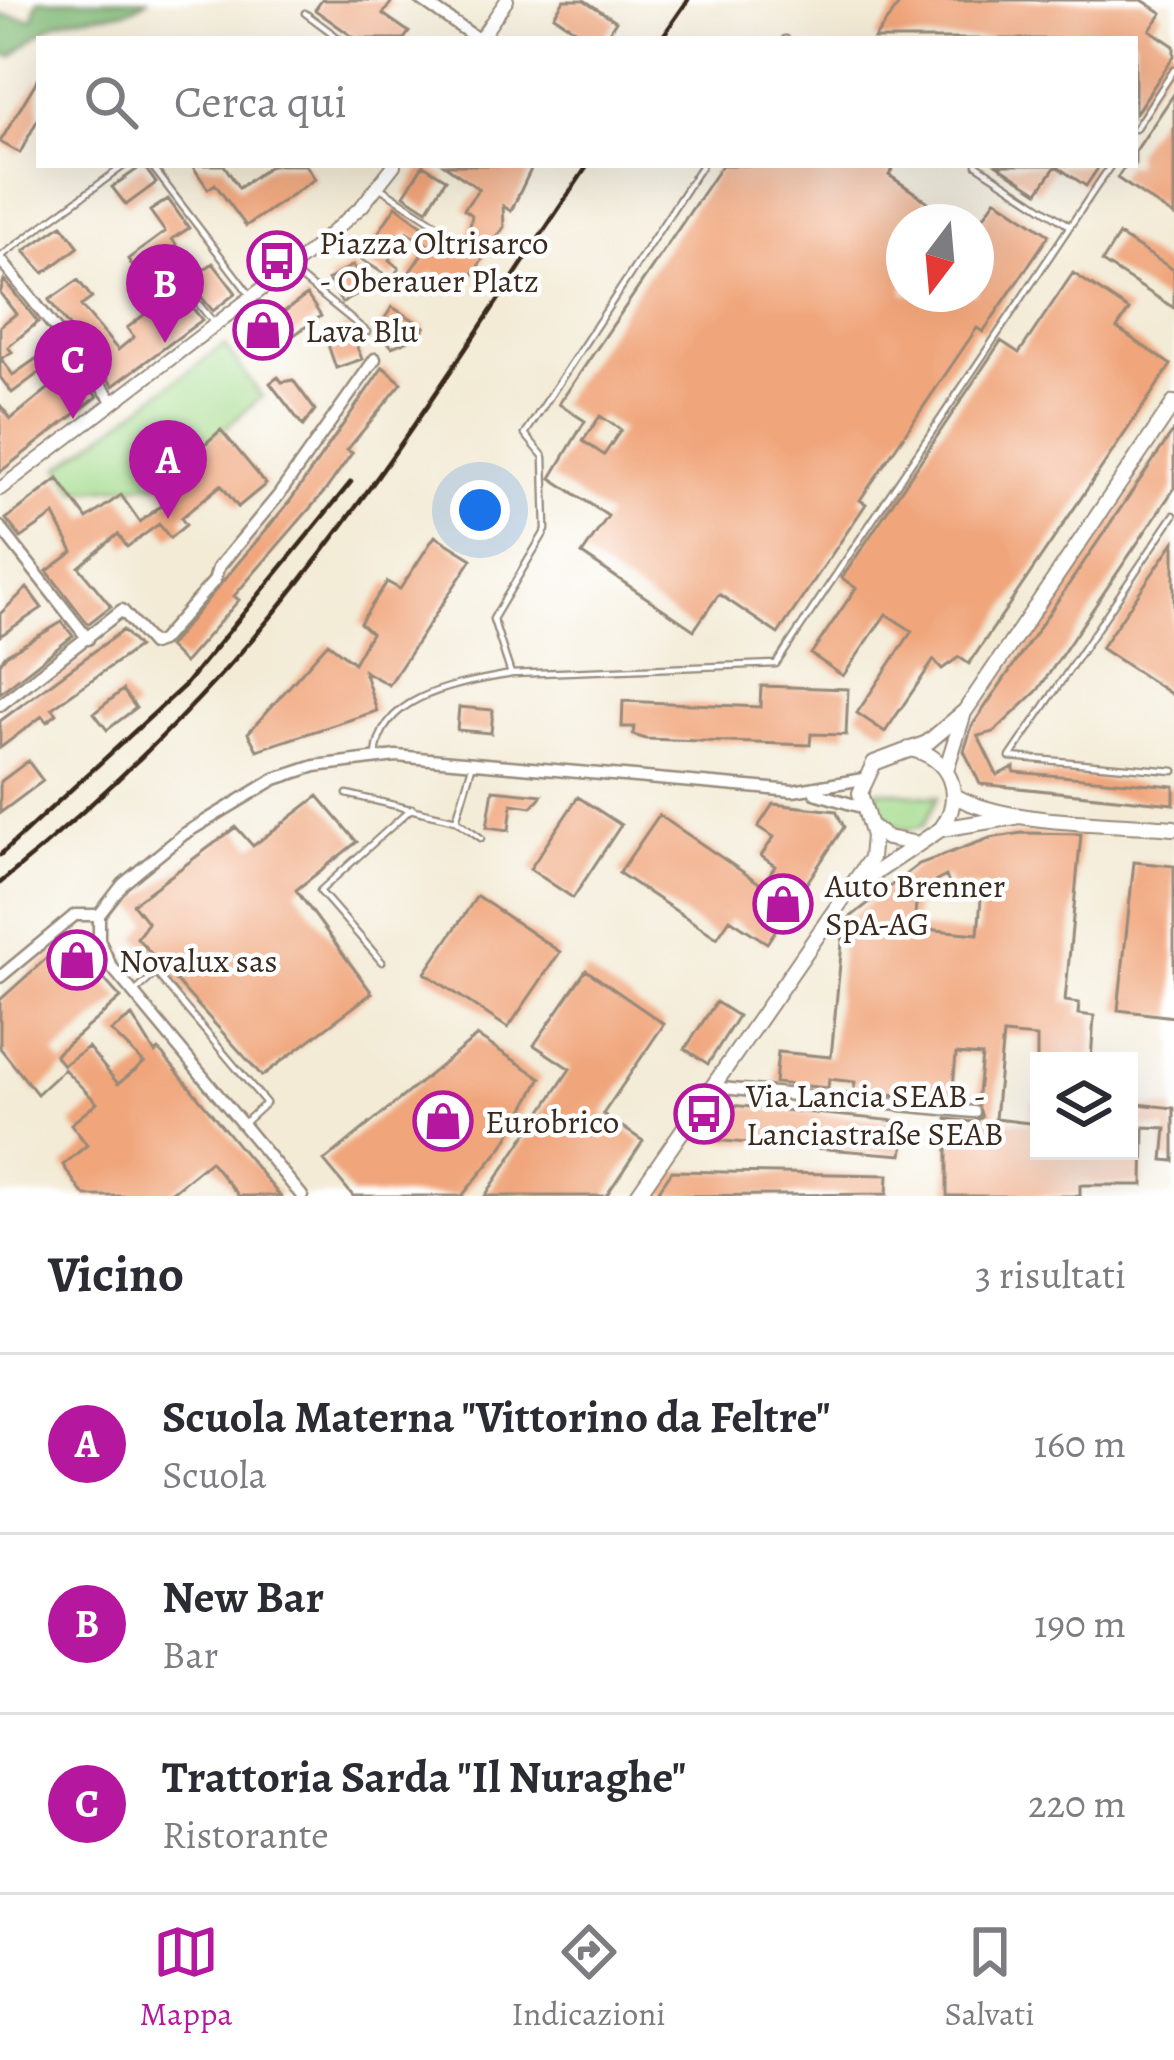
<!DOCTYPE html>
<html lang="it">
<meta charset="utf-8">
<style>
body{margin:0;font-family:Alegreya,serif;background:#f7f7f7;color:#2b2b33}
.controls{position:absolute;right:36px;bottom:36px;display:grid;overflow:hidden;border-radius:0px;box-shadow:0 12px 48px #0002}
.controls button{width:108px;height:108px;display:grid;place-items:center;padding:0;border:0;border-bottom:3px solid #e1e1e2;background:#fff;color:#2b2b33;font:60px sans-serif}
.compass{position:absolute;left:886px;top:204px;width:108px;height:108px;border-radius:50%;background:#fff;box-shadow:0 12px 48px #0002;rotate:196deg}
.you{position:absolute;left:480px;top:510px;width:42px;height:42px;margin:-30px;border:9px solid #fff;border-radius:50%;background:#1a73e8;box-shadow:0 0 0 18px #1a73e833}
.badge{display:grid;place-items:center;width:78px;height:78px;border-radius:50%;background:#b5179e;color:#fff;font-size:39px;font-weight:700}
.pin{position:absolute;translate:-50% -99px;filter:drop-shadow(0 3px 6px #0008)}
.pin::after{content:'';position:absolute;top:63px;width:42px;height:36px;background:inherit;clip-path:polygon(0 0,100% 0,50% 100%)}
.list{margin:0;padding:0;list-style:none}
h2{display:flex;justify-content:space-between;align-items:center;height:156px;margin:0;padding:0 48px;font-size:51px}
h2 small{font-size:39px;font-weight:400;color:#7c7c81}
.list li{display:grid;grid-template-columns:78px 1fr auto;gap:36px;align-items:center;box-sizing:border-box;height:180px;padding:0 48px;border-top:3px solid #e1e1e2}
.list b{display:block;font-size:45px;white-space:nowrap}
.list p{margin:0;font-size:39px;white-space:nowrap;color:#7c7c81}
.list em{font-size:39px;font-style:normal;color:#7c7c81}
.icon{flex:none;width:66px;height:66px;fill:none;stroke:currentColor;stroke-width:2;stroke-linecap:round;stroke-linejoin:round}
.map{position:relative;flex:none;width:1174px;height:1196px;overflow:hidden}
.search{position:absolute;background:#fff;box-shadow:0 12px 48px #0002;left:36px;right:36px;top:36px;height:132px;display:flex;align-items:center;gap:30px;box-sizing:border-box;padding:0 42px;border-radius:0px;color:#7c7c81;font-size:45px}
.sheet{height:696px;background:#fff}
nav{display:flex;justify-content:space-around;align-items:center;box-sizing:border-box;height:168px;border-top:3px solid #e1e1e2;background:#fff;font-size:33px;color:#7c7c81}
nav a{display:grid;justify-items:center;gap:6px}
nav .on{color:#b5179e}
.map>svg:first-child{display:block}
.green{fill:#a4db8c;stroke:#708255;stroke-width:3}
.forest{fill:#83bb78;stroke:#5f724b;stroke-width:3}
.building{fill:#f0a57a;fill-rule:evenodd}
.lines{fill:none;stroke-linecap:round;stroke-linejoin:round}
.service-casing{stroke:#978a7a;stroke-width:9}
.minor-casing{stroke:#978a7a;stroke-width:15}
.tertiary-casing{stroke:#978a7a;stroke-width:16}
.secondary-casing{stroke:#978a7a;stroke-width:18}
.service{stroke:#fff;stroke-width:4.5}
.minor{stroke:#fff;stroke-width:10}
.tertiary{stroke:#fff;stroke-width:12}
.secondary{stroke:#fff;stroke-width:14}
.rail{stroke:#3b2a1e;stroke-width:4.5}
.labels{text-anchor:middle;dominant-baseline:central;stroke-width:9;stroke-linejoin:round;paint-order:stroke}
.poi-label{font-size:33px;fill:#3b2a1e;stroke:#fff;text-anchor:start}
</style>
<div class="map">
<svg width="1174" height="1196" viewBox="0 0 1174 1196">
<rect width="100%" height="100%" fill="#fff"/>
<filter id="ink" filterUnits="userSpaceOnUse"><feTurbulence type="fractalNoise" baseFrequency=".00833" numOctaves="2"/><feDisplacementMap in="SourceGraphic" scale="24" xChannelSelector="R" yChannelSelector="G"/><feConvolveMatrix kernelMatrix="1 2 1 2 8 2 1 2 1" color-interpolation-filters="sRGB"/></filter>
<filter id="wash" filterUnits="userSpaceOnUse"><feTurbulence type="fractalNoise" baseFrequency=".004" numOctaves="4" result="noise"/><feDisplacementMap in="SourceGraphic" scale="48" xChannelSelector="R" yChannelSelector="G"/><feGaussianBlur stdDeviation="2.7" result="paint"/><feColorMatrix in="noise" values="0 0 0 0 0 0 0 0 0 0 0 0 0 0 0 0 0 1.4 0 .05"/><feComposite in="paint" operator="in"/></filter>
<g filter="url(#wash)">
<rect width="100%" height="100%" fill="#f3ebd6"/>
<!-- green -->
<path class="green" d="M224,345L262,397L160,483L76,491L60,467Z
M878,790L938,797L923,826L908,830L886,822L876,801Z"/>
<!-- forest -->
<path class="forest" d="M38,0H147C120,22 83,9 52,25C38,33 24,46 12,56L0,54V15L33,19Z"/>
<g id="blocks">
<!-- building -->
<path class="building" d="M322,0H393L383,14L409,32L404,39H356L315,10Z
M564,0H584L616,21L604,39H589L554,16Z
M902,0H1142L1162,13L1150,30L1174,46V56L1135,114V39H874Z
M39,77V117L20,153L0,142Z
M1174,94V216L1117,178L1126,165H1135V152Z
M143,165L156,183L126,205L112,187Z
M192,165H224L239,188L271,165H306L315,179L246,226L215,184L208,189Z
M423,165L446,179L427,210L404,195Z
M444,165H533L511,211L503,206L504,227L465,286L460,282L457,287L432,272L423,286L407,276L428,245L407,232L389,260L399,268L392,279L361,259L396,206L456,251L469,231L472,215L464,209L479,189Z
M722,165H896L889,175L957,222H904V294H976V228L996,199L1049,235L983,332L977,328L860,500L866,504L778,634L719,594L694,630L582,554L608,516L551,478L585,421L559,404ZM600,416L621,430L604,455L583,441Z
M997,165H1100L1086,186L1056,166L1038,192Z
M168,199L189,228L172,239L198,274L213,263L236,293L213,311L173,263L155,277L171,296L179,290L202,320L113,386L49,300L78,280L92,298L81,306L118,350L134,337L127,328L158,304L128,259L165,232L150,211Z
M62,225L79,247L44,273L24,251Z
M1119,235L1174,270V308L1102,262Z
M353,265L367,288L342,303L328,280Z
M1073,273L1129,310L1117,328L1171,365L969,664L959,657L942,669L934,660L885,732L857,713L912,631L886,614L843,676L811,654L856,588L842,578L1001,341L1019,353Z
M4,280L38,322L8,347L12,352L1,359L13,375L47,351L55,361L12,393L0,377V326L16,314L0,293Z
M307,295L321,316L270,352L256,332Z
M392,307L425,327L419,336L392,347L377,330Z
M349,327L362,359L336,368L325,336Z
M383,367L402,383L347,450L352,453L325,491L234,596L239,600L184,663L168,647L290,501Z
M78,373L97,397L0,472V405L11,419L65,375L69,380Z
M278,377L282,382L293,380L315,410L303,426L270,383Z
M221,430L266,484L238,507L221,485L181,518L186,525L170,538L159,524L127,547L118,534L79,567L111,606L88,624L47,571L73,552L54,515L21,538L6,519L58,479L87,519L121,495L140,522L172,497L160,483Z
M1174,430V489L1038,690L994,732L978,736L997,775L1014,767V772L1174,786V804L980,784L964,751L972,726Z
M435,536L472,559L389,685L364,671L377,711L257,750L248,733L328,643L354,663L371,633L360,623L387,582L400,589Z
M1174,542V696L1101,648Z
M27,588L42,608L0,636V614Z
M62,622L73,636L0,693V663L6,655Z
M123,630L138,647L52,708L57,714L47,722L42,716L0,748V721Z
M761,686L848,689L846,735L811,734L810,745L646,739L633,735L634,727H622L623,701L760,707Z
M123,690L136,708L107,730L94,713Z
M459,707L493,710L491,733L457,730Z
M28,761L43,781L0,813V782Z
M493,790L542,795L532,807L512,804L509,830L487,827Z
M318,796L357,842L296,890L372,993L262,1076L137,938L148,923L133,904L236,827L253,846Z
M578,797L621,825L573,898L530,869Z
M773,804L836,811L844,827L767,943L730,919L717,938L619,873L659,815L762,885L775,866L761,856L774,837L758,827Z
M1022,833L1081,834L1065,1001L1079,1003L1078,1014L1094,1016L1091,1061H1037V1037L1003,1034L995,1119L1030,1123L1032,1102H1039V1151H1129V1103L1174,1108V1161L1163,1160L1166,1128L1144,1127L1143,1185H1080V1196H947V1119L974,1122L982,1117L977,1103L982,1056L956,1054L952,1100L854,1091L855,1082L829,1079L828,1088L775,1083L778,1052L831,1057L844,922L919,864L990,838ZM946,876L950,886L982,888L978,934L914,928L917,891Z
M1134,862L1174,866V1017L1118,1010Z
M477,896L560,952L508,1028L425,973Z
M68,939L121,998L55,1055L63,1065L88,1047L118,1084L144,1063L111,1031L132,1016L155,1053L159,1050L280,1196H239L210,1161L167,1196H86L80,1190L63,1165L87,1145L71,1124L97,1103L64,1069L37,1094L0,1048V1000Z
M586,970L664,1024L603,1114L643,1141L606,1196H485L570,1069L534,1045Z
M716,1002L738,1016L708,1064L685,1049Z
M477,1036L541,1078L503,1146L462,1196H353L324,1161Z
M720,1104L907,1122L902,1155L697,1139Z
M672,1171L888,1175L887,1194L655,1196Z"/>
</g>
</g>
<g filter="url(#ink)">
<use href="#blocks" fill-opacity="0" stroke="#978a7a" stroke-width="3"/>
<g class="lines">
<!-- service casing -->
<g class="service-casing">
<path id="service" d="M305,13L340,39
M785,39H786
M1135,129L1174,70
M151,165L251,296
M977,165L1068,225
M379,187L452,234
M0,257L125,165
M293,272L367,332
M180,281L214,323
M1174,515L1010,757L1174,771
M511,674L776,664L1111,165
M376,756C380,694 459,684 511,674L493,619L546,530L544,457L525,434L702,165
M347,794L456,820L481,838
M456,820L473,763
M382,962L320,891L412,808
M136,991L156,973L266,1103L243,1124"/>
</g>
<!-- minor casing -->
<g class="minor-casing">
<path id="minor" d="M421,0L478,39
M0,259L112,400
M0,527L88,639
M0,705L122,610L152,644L161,641L214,581L218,568L278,496L375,359
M815,793L861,807
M0,977L75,915H99
M711,1087L974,1112
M302,1196L111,966L99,940V915L123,884L184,834L275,779L315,766L396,756L793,791L863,779"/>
</g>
<!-- tertiary casing -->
<g class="tertiary-casing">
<path id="tertiary" d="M480,39L507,0
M0,489L305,256L362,206L394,165"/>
</g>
<!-- secondary casing -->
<g class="secondary-casing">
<path id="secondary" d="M909,749C950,755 966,796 941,829
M946,770L963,716
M955,796C1009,826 1111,822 1174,828
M871,826L887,838L913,843
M863,881L941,829L1015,817
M637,1196L871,858L873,836L860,793L874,763L927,743L965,711L1174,403"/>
</g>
<!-- service -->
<use href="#service" class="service"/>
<!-- minor -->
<use href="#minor" class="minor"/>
<!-- tertiary -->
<use href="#tertiary" class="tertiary"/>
<!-- secondary -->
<use href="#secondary" class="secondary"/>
<!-- rail -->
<path class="rail" d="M661,39L688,0
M0,855L185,685L351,482
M0,883C101,800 196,709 279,607C392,468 488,313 588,165"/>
</g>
</g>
<!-- icons -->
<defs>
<g id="bus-ring" transform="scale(3)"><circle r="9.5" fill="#fff" stroke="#b5179e" stroke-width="1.5"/><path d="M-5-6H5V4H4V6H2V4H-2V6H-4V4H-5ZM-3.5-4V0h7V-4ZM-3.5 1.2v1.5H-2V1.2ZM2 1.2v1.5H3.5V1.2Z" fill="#b5179e"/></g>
<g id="shop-ring" transform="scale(3)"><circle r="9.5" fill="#fff" stroke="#b5179e" stroke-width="1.5"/><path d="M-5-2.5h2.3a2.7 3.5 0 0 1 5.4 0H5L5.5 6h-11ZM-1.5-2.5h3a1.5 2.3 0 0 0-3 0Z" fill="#b5179e"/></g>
</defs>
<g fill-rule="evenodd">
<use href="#bus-ring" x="277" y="261"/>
<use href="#shop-ring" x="263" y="330"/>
<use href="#shop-ring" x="783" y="904"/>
<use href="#shop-ring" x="77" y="960"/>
<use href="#bus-ring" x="704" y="1114"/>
<use href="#shop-ring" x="443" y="1121"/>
</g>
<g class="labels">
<!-- poi labels -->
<g class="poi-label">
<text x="319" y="242">Piazza Oltrisarco<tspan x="319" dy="38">- Oberauer Platz</tspan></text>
<text x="305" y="330">Lava Blu</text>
<text x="825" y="885">Auto Brenner<tspan x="825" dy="38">SpA-AG</tspan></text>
<text x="119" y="960">Novalux sas</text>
<text x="746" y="1095">Via Lancia SEAB -<tspan x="746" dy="38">Lanciastraße SEAB</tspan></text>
<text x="485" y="1121">Eurobrico</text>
</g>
</g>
</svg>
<div class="controls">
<button><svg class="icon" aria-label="layers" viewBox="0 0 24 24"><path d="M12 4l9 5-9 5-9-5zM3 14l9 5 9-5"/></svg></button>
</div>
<svg class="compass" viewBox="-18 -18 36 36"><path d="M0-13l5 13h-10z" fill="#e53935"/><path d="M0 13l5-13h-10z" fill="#7c7c81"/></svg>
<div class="you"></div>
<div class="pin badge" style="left:168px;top:519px">A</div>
<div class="pin badge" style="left:165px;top:343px">B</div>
<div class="pin badge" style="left:73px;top:419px">C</div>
<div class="search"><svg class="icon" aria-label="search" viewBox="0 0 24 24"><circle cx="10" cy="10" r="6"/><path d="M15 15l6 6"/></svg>Cerca qui</div>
</div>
<section class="sheet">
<h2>Vicino<small>3 risultati</small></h2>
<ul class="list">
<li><span class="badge">A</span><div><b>Scuola Materna &quot;Vittorino da Feltre&quot;</b><p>Scuola</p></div><em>160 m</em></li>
<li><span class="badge">B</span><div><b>New Bar</b><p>Bar</p></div><em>190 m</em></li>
<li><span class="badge">C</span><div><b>Trattoria Sarda &quot;Il Nuraghe&quot;</b><p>Ristorante</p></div><em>220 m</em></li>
</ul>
</section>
<nav>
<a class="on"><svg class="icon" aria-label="map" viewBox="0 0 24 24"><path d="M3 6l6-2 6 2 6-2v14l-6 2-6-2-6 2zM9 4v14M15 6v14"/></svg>Mappa</a>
<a><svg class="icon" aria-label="directions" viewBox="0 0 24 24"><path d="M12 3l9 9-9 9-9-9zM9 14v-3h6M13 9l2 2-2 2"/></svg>Indicazioni</a>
<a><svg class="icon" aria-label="saved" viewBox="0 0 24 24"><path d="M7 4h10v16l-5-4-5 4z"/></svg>Salvati</a>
</nav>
